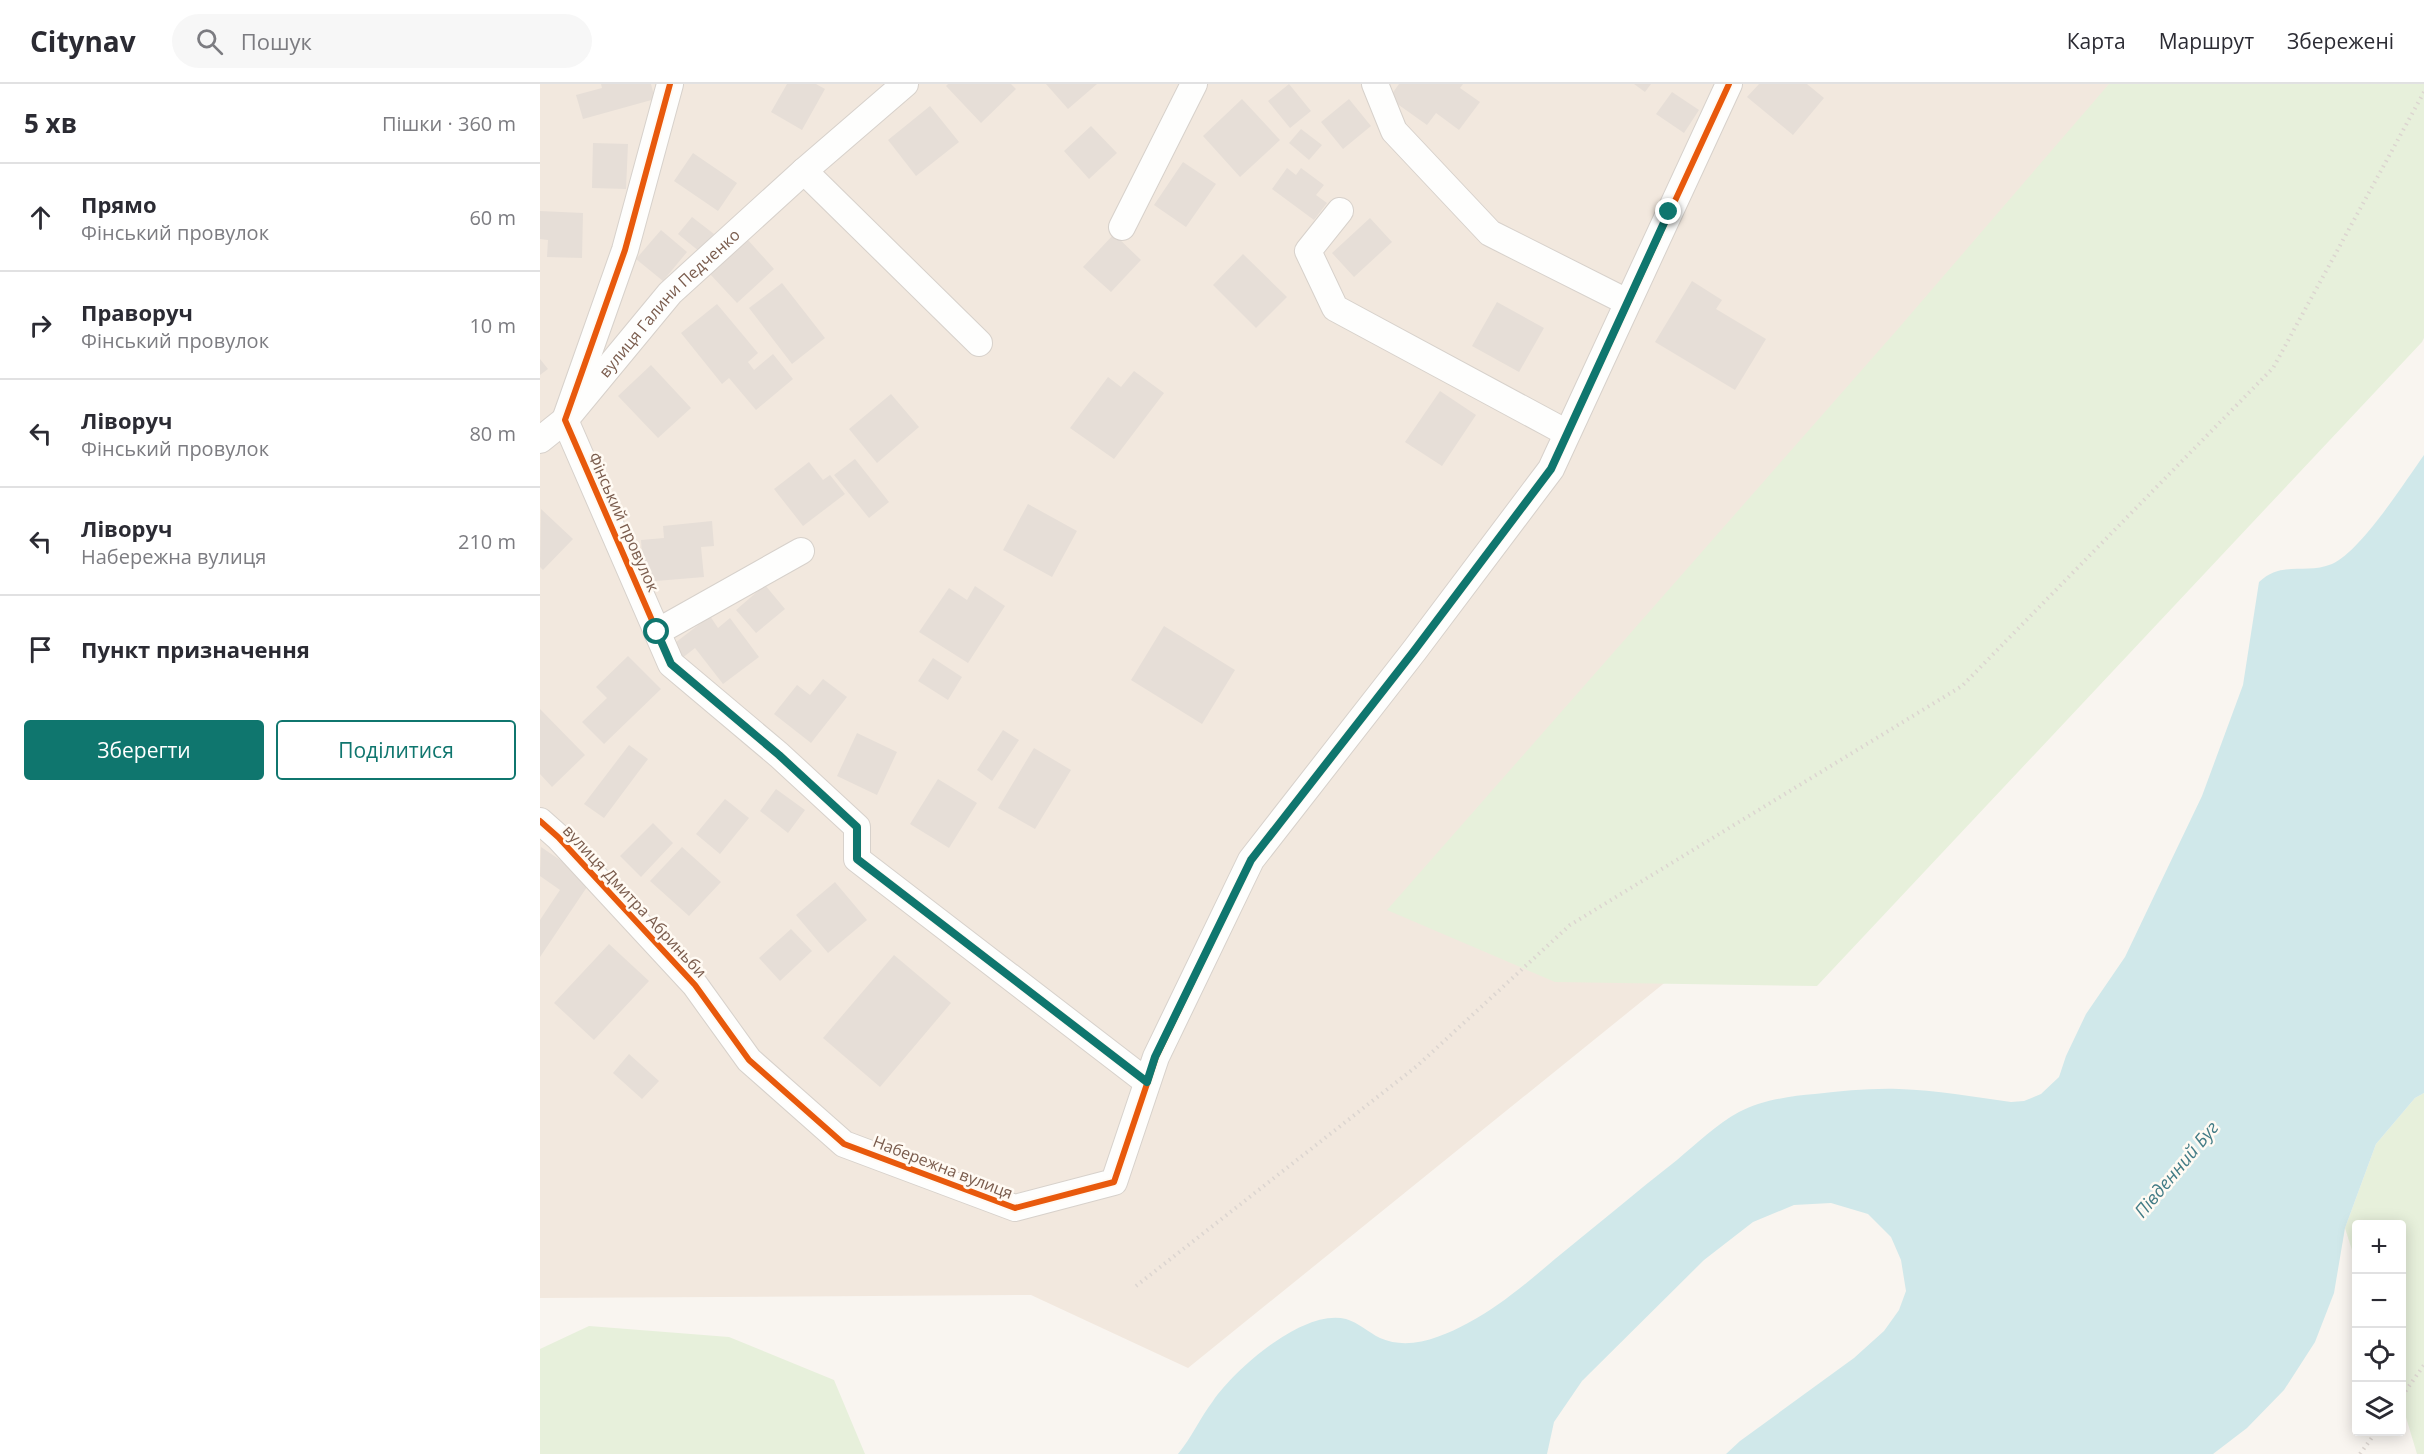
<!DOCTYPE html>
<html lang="uk">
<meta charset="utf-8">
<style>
body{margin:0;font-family:"Open Sans",sans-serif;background:#f7f7f7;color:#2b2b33}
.controls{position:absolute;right:18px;bottom:18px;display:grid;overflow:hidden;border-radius:6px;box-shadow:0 3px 15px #0003}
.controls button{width:54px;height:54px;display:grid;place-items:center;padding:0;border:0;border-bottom:2px solid #e1e1e2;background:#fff;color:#2b2b33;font:30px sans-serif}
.stop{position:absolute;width:18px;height:18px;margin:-14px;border:4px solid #0f766e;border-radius:50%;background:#fff}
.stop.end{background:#0f766e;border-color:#fff;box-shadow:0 2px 6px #0008}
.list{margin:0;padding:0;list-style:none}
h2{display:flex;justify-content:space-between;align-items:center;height:78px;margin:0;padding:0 24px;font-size:26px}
h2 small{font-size:20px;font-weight:400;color:#7c7c81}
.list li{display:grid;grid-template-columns:39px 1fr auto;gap:18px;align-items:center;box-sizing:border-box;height:108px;padding:0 24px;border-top:2px solid #e1e1e2}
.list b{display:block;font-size:22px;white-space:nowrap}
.list p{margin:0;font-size:20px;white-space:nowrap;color:#7c7c81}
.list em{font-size:20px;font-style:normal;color:#7c7c81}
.actions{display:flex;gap:12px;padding:18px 24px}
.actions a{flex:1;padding:14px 0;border:2px solid #0f766e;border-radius:6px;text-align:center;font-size:21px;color:#0f766e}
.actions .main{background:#0f766e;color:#fff}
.icon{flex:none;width:33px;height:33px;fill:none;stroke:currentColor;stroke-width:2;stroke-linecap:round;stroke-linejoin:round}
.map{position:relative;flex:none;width:1884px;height:1370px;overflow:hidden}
header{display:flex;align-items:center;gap:36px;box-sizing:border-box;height:84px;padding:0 30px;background:#fff;border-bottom:2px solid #e1e1e2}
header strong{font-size:28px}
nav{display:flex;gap:33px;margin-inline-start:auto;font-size:21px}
.search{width:420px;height:54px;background:#f7f7f7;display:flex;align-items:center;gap:15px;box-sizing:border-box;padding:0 21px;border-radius:33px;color:#7c7c81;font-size:22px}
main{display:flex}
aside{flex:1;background:#fff}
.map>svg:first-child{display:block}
.residential{fill:#f2e8de}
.green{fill:#e7f0db}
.water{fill:#d0e8ea}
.building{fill:#e6ded7}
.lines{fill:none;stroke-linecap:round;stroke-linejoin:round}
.street-casing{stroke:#d7d1cb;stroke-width:28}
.path{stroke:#dcd5d0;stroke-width:4;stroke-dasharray:1.5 4.5;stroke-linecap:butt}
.street{stroke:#fefefd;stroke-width:26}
.cycleway-casing{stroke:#fffaf3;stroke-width:10}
.cycleway{stroke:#e8590c;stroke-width:6}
.route{stroke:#0f766e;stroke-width:8}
.labels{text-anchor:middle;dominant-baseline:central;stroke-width:5;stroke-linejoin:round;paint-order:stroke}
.street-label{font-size:16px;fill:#7a5c4d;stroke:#fffaf3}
.water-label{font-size:18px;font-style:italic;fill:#437c86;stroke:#fffaf3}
</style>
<header>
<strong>Citynav</strong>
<div class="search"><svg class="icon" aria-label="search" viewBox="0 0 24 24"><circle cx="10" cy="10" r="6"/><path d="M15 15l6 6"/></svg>Пошук</div>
<nav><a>Карта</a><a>Маршрут</a><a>Збережені</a></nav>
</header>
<main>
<aside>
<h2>5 хв<small>Пішки · 360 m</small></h2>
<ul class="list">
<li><svg class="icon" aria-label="ahead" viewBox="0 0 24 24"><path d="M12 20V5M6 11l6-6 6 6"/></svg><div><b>Прямо</b><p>Фінський провулок</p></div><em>60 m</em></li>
<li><svg class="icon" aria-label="right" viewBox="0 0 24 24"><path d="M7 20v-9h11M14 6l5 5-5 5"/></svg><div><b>Праворуч</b><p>Фінський провулок</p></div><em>10 m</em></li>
<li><svg class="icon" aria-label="left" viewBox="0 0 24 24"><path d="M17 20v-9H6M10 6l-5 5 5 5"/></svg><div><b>Ліворуч</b><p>Фінський провулок</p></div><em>80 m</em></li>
<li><svg class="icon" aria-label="left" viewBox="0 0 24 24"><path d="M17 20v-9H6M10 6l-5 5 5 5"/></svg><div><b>Ліворуч</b><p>Набережна вулиця</p></div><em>210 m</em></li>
<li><svg class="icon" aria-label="arrive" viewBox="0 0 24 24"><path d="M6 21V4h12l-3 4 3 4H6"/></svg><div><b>Пункт призначення</b></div></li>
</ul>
<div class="actions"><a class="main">Зберегти</a><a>Поділитися</a></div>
</aside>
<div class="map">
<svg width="1884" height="1370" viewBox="0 0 1884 1370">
<rect width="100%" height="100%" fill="#f9f5f0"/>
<!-- residential -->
<path class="residential" d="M0,0H1884L1675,454L648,1284L491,1211L0,1214Z"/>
<!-- green -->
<path class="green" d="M1569,0H1884V254L1882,258L1277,902L1015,898L847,826L1357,246Z
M1884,1009V1370H1877L1862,1320V1140H1816V1179L1805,1144L1836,1060L1875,1014Z
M49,1242L189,1253L294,1296L325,1370H0V1265Z"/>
<!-- water -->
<path class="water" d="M1884,371V1009L1875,1014L1836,1060L1805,1144L1794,1209L1775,1258L1744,1306L1707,1344L1673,1370H1186L1200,1357L1314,1274L1344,1247L1359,1226L1366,1207L1361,1176L1351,1153L1328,1130L1291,1119L1254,1121L1213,1138L1164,1176L1042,1297L1014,1338L1007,1370H638C652,1353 660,1334 673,1317C695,1285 764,1224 806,1235C819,1239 828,1248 840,1254C869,1267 902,1253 928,1239C960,1222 988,1198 1015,1175C1056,1142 1096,1108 1137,1076C1156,1060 1177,1040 1199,1028C1222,1016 1250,1012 1275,1010C1303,1007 1331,1004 1359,1005C1396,1006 1434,1013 1471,1018L1484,1017L1501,1010L1519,993L1526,972L1546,930L1585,873L1616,808L1662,712L1703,601L1719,498C1742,476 1765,491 1792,480C1821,467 1864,399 1884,371Z"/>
<!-- building -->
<path class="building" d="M61,0H111L115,15L43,35L36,11L62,4Z
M247,0H276L285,5L262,46L231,28Z
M408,0H471L476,5L441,39L406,2Z
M506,0H557L528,25Z
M749,0L771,27L750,44L728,17Z
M859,0H923L920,4L940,18L919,46L896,29L887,41L849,14Z
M1094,0H1111L1105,8Z
M1219,0H1267L1284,14L1253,51L1207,13Z
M1132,8L1159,26L1144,49L1116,30Z
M702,15L740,56L700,93L663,52Z
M809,15L831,42L803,65L781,38Z
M390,22L419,58L376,92L348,56Z
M551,42L577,69L549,95L524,67Z
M761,45L782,61L769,76L749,59Z
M53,59L88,60L86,105L52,104Z
M153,69L197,99L178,127L134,97Z
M643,78L676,100L646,143L614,121Z
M747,84L756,91L761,84L784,101L776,111L787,119L774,136L732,105Z
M0,127L43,129L42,174L7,173L8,156L0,155Z
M152,133L174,150L160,168L138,150Z
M830,134L852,158L814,193L792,169Z
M121,146L147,168L123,197L96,175Z
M574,150L601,176L571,208L543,183Z
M208,156L234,185L197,219L170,190Z
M703,170L747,213L716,244L673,201Z
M1152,197L1182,216L1176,225L1226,255L1195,306L1115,258Z
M242,199L285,254L252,280L209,224Z
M957,218L1004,244L979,288L932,262Z
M177,220L218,269L208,278L214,286L233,270L253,295L216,326L189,294L182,300L141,249Z
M0,275L8,285L0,291Z
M111,281L151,324L118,354L78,312Z
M594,287L624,309L574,375L530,344L568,293L581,303Z
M900,307L936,331L902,382L865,358Z
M351,310L379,343L337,379L309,345Z
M315,375L349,418L329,434L294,391Z
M269,378L283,396L290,391L305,410L263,442L234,405Z
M488,420L537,447L512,493L463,466Z
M1,425L33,455L3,486L0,483Z
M172,437L174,462L161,463L164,493L104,498L101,456L124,454L123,442Z
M225,501L245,525L216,549L196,526Z
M435,502L465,522L428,579L379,548L409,504L427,516Z
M170,532L178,544L190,534L219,573L183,600L155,564L141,575L131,562Z
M624,542L695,586L662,640L591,596Z
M88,572L121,605L64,660L42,638L67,614L56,603Z
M393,574L422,593L408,616L378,597Z
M283,595L307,613L271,659L234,630L257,601L270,611Z
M0,625L45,671L12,703L0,690Z
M463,646L479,656L452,697L437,686Z
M317,649L357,668L337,711L297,692Z
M89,661L108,675L64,734L44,720Z
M494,664L531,686L495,745L458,724Z
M398,695L437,719L409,764L370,740Z
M236,705L265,726L248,749L220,727Z
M185,715L209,734L180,770L156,750Z
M113,739L133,759L101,793L80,772Z
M1,763L51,797L0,873V836L20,806L0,792Z
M142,763L181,798L149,832L110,797Z
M295,798L327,836L288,869L256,831Z
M251,845L272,867L240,897L219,874Z
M69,860L109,897L54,956L14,919Z
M354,871L411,919L340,1003L283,954Z
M89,970L119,997L102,1015L73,989Z"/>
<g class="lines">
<!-- street casing -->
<g class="street-casing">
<g id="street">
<path d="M130,0L85,166L25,336L131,580L239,671L317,743V775L607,998"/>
<path d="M835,0L854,47L950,149L1087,218"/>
<path d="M264,87L439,259"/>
<path d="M800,127L768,167L795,224L1027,349"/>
<path d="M582,143L654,0"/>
<path id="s1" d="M0,356L25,336L130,209L264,87L365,0"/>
<path d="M117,548L261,467"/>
<path d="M0,737L18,753L155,901L209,976L304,1060L475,1124L574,1098L616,973L711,776L874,567L1011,385L1189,0"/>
</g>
</g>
<!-- path -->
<path class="path" d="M596,1202L877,982L1030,841L1422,602L1733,284L1884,8
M1862,1312L1884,1281
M1820,1370L1836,1348"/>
<!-- street -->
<use href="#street" class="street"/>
<!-- cycleway casing -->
<g class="cycleway-casing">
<path id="cycleway" d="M130,0L85,166L25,336L131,580L239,671L317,743V775L607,998
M0,737L18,753L155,901L209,976L304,1060L475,1124L574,1098L616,973L711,776L874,567L1011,385L1189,0"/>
</g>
<!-- cycleway -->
<use href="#cycleway" class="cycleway"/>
</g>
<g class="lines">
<!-- route -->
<path class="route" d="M117,548L131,580L239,671L317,743V775L607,998L615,973L711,776L874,567L1011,385L1129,128"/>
</g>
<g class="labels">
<!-- street labels -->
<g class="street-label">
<text stroke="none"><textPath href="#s1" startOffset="189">вулиця Галини Педченко</textPath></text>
<text transform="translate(84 438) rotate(66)">Фінський провулок</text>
<text transform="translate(95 817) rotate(47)">вулиця Дмитра Абриньби</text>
<text transform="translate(403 1083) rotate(21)">Набережна вулиця</text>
</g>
<!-- water labels -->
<g class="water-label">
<text transform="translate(1636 1085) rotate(-50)">Південний Буг</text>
</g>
</g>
</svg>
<div class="controls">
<button>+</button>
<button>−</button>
<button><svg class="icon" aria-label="locate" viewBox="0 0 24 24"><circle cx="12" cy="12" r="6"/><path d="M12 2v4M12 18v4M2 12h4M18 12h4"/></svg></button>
<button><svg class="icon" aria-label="layers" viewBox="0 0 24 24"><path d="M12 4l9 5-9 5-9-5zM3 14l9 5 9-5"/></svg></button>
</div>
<div class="stop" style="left:117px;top:548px"></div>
<div class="stop end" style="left:1129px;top:128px"></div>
</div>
</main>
